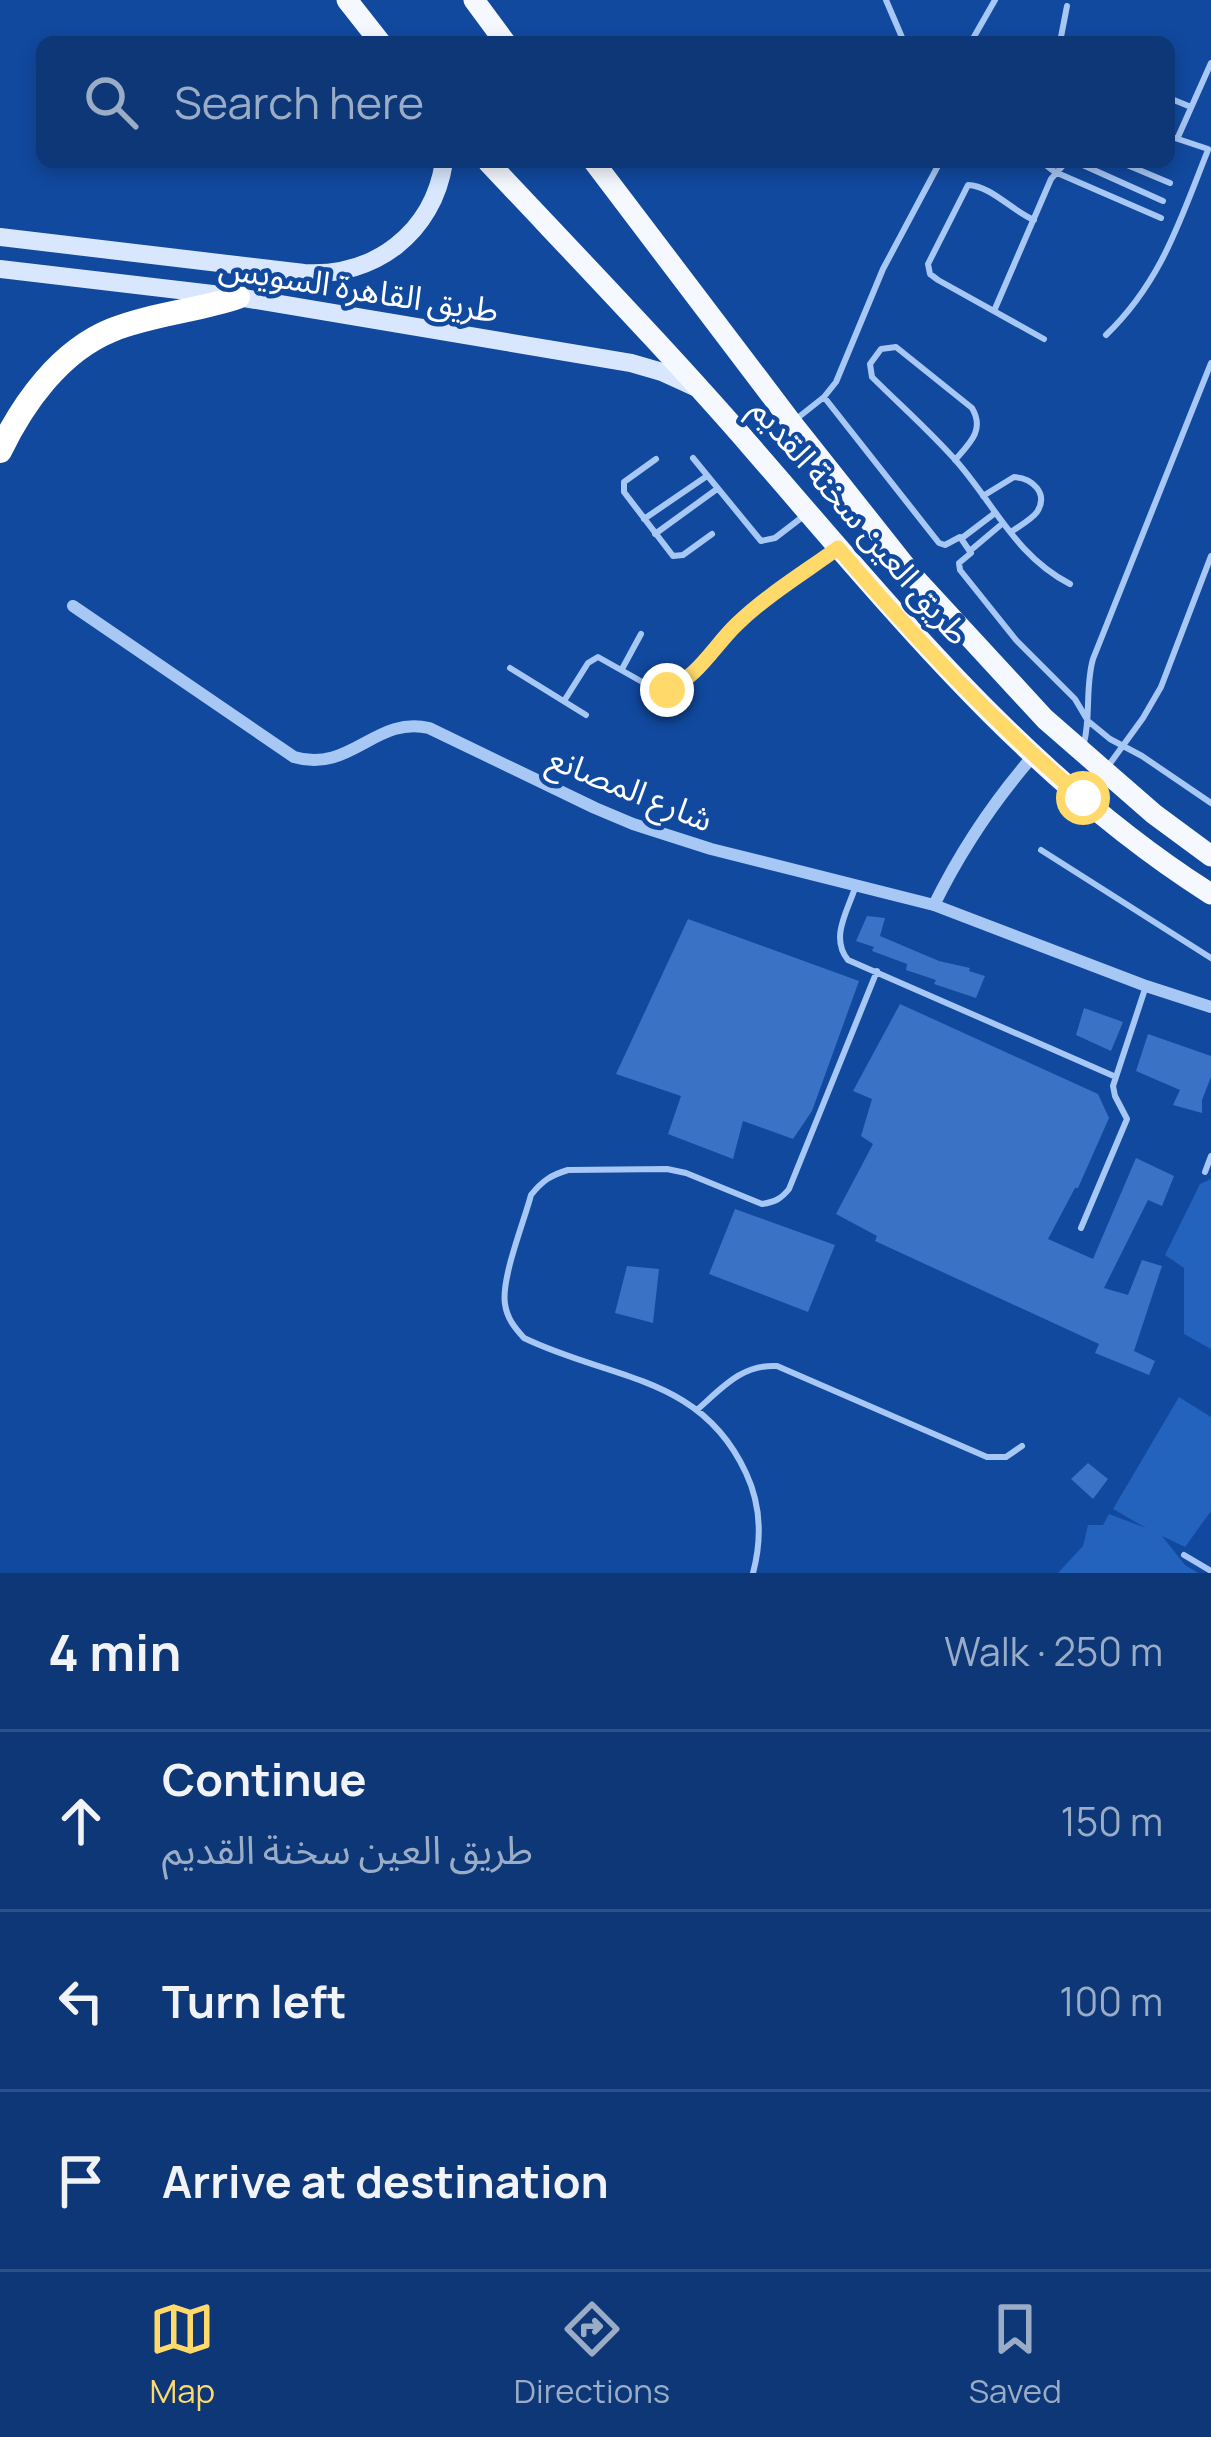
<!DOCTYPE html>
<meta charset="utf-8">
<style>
body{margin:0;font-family:Manrope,"Noto Sans Arabic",sans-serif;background:#1b427f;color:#f1f3f6}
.stop{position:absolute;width:36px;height:36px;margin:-27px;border:9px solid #ffda6b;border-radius:50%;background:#fff}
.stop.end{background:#ffda6b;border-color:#fff;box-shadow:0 3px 12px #0008}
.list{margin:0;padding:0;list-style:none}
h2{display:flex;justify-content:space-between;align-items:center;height:156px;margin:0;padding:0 48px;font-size:51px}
h2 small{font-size:39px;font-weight:400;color:#9aacc6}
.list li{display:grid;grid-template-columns:78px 1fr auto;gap:36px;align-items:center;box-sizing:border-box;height:180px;padding:0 48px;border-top:3px solid #2d5189}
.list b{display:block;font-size:45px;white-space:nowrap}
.list p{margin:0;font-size:39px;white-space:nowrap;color:#9aacc6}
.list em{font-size:39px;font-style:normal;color:#9aacc6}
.icon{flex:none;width:66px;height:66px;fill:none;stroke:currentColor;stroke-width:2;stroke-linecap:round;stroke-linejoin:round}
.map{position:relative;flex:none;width:1211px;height:1573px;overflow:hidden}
.search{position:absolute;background:#0d3777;box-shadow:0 6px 18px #0003;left:36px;right:36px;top:36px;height:132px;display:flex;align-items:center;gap:30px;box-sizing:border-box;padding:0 42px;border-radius:18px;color:#9aacc6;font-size:45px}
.sheet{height:696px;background:#0d3777}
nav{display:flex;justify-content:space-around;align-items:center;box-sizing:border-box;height:168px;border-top:3px solid #2d5189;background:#0d3777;font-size:33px;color:#9aacc6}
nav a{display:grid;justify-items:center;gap:6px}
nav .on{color:#ffda6b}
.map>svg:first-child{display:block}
.green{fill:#2362bd}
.building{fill:#3a72c6}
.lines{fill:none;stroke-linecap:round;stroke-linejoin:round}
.lane{stroke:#a7c7f5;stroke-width:6}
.street{stroke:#a7c7f5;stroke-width:12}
.secondary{stroke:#d8e7fe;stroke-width:18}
.primary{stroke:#f5f9ff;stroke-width:21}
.highway{stroke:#fff;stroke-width:24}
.route{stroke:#ffda6b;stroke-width:15}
.labels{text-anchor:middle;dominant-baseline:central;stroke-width:9;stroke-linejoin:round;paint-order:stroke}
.street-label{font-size:33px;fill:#fff;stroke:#11499f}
</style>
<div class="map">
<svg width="1211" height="1573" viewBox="0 0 1211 1573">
<rect width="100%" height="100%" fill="#11499f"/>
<!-- green -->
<path class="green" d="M1211,1179V1349L1184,1334V1268L1165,1255L1200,1184Z
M1179,1397L1211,1417V1511L1185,1547L1162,1536L1185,1565L1198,1573H1058L1083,1546L1088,1525H1103L1109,1514L1146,1528L1113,1509Z"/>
<!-- building -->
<path class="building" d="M867,916L885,918L880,936L939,961L970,968L969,971L985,976L976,998L934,984L936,980L906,970L907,964L872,951L874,947L856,941Z
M688,919L859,981L812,1111L793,1139L743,1121L733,1159L668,1134L681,1096L616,1074Z
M900,1004L1098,1094L1109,1118L1078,1188H1075L1048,1239L1093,1259L1136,1158L1174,1176L1162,1206L1148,1200L1104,1288L1128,1295L1142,1260L1162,1266L1134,1351L1155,1361L1149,1375L1095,1353L1099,1344L875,1241L877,1236L836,1214L873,1144L861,1136L872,1099L853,1091Z
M1084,1008L1123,1022L1111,1051L1076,1035Z
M1148,1034L1211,1056V1077L1202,1100V1113L1173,1105L1180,1090L1136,1071Z
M735,1209L835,1245L808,1312L709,1274Z
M627,1266L659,1269L653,1323L615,1313Z
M1088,1463L1108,1479L1093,1499L1071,1479Z"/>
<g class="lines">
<!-- lane -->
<path class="lane" d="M886,0L904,42
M971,42L995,0
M1060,42L1067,6
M1169,98L1191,107
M1169,136L1208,149
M1178,137L1211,63
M1042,162L1055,172L1161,218
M1076,162L1163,201
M1120,162L1170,183
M1034,220C1011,210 991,186 968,185L928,264L930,274L938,280L1044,339
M994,311L1051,179L1066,162
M1106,335C1162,281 1180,220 1208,150
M824,397L939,543L945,545L960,537L971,553L959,563L960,570L1016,640L1075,699L1088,721L1110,739L1142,756L1211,803
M795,420L824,397L836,382L883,269L940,162
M693,458L761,541L775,538L805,515
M656,459L624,482V492L673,556L683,555L712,534
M955,460C970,443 985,430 972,408L896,347L881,349L870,364L872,377C901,406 931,432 958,463C996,507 1016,556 1070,584
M983,496L1014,477C1032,478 1049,493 1037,512C1031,520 1019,526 1011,532
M644,519L707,476
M655,534L717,489
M962,538L995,513
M971,550L1003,523
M510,668L586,715
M622,669L641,634
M564,701L588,663L598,657L653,688L674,687L707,659L742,620L835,550
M1084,743C1091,715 1085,687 1093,659L1211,363
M1106,769L1143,718L1161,687L1211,556
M1041,850L1211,958
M855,888C847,912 830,938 848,960L1116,1077
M1205,1172L1211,1156
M1081,1228L1127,1119L1115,1096L1113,1086L1145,989
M698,1409C722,1388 742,1364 777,1366L987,1457H1006L1022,1446
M1184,1555L1211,1571
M753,1573C762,1539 761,1505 746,1473C701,1375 611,1380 524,1338C514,1327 507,1318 505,1304C501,1278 524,1222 531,1195C542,1181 551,1175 568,1170L667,1169L686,1173L762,1204C775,1202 781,1199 789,1189L877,971"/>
<!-- street -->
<path class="street" d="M73,606L294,757C350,774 376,715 429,728L595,808L633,824L711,849L934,905L1146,986L1211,1007
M934,905C961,850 993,802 1033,756"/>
<!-- secondary -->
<path class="secondary" d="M0,237L304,273C375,277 433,233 444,162
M0,269L238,297L631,363L662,372L697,388"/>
<!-- primary -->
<path class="primary" d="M347,0L380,42
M474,0L505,42
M488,162C578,258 669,352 754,450C894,611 1029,779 1211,894
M594,162L792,423L914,577L1045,719L1154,814L1211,856"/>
<!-- highway -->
<path class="highway" d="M0,451C23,403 60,351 112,330C152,314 197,311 238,297"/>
</g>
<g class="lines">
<!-- route -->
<path class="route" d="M667,690C698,677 714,646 737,624C767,595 805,572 838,548C914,637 993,722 1083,798"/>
</g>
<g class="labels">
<!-- street labels -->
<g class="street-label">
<text transform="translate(359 288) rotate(9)">طريق القاهرة السويس</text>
<text transform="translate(861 521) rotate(49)">طريق العين سخنة القديم</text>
<text transform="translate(631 788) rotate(22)">شارع المصانع</text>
</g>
</g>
</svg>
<div class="stop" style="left:1083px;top:798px"></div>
<div class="stop end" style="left:667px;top:690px"></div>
<div class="search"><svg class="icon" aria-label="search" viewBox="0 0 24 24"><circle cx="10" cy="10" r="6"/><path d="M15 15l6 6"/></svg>Search here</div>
</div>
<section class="sheet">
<h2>4 min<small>Walk · 250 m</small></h2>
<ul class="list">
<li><svg class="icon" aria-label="ahead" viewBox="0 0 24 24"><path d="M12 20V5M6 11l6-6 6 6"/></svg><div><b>Continue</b><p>طريق العين سخنة القديم</p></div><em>150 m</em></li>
<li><svg class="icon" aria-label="left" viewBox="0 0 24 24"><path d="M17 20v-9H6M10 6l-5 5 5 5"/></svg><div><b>Turn left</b></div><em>100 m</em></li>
<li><svg class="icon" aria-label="arrive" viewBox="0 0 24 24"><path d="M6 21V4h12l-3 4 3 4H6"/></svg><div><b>Arrive at destination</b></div></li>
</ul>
</section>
<nav>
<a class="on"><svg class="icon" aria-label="map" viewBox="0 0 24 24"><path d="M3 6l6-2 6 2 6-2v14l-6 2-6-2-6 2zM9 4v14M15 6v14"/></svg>Map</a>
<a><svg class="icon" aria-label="directions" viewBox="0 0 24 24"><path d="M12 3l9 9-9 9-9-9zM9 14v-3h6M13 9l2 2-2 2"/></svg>Directions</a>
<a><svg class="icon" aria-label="saved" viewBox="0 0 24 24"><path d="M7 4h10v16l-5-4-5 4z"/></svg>Saved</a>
</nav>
